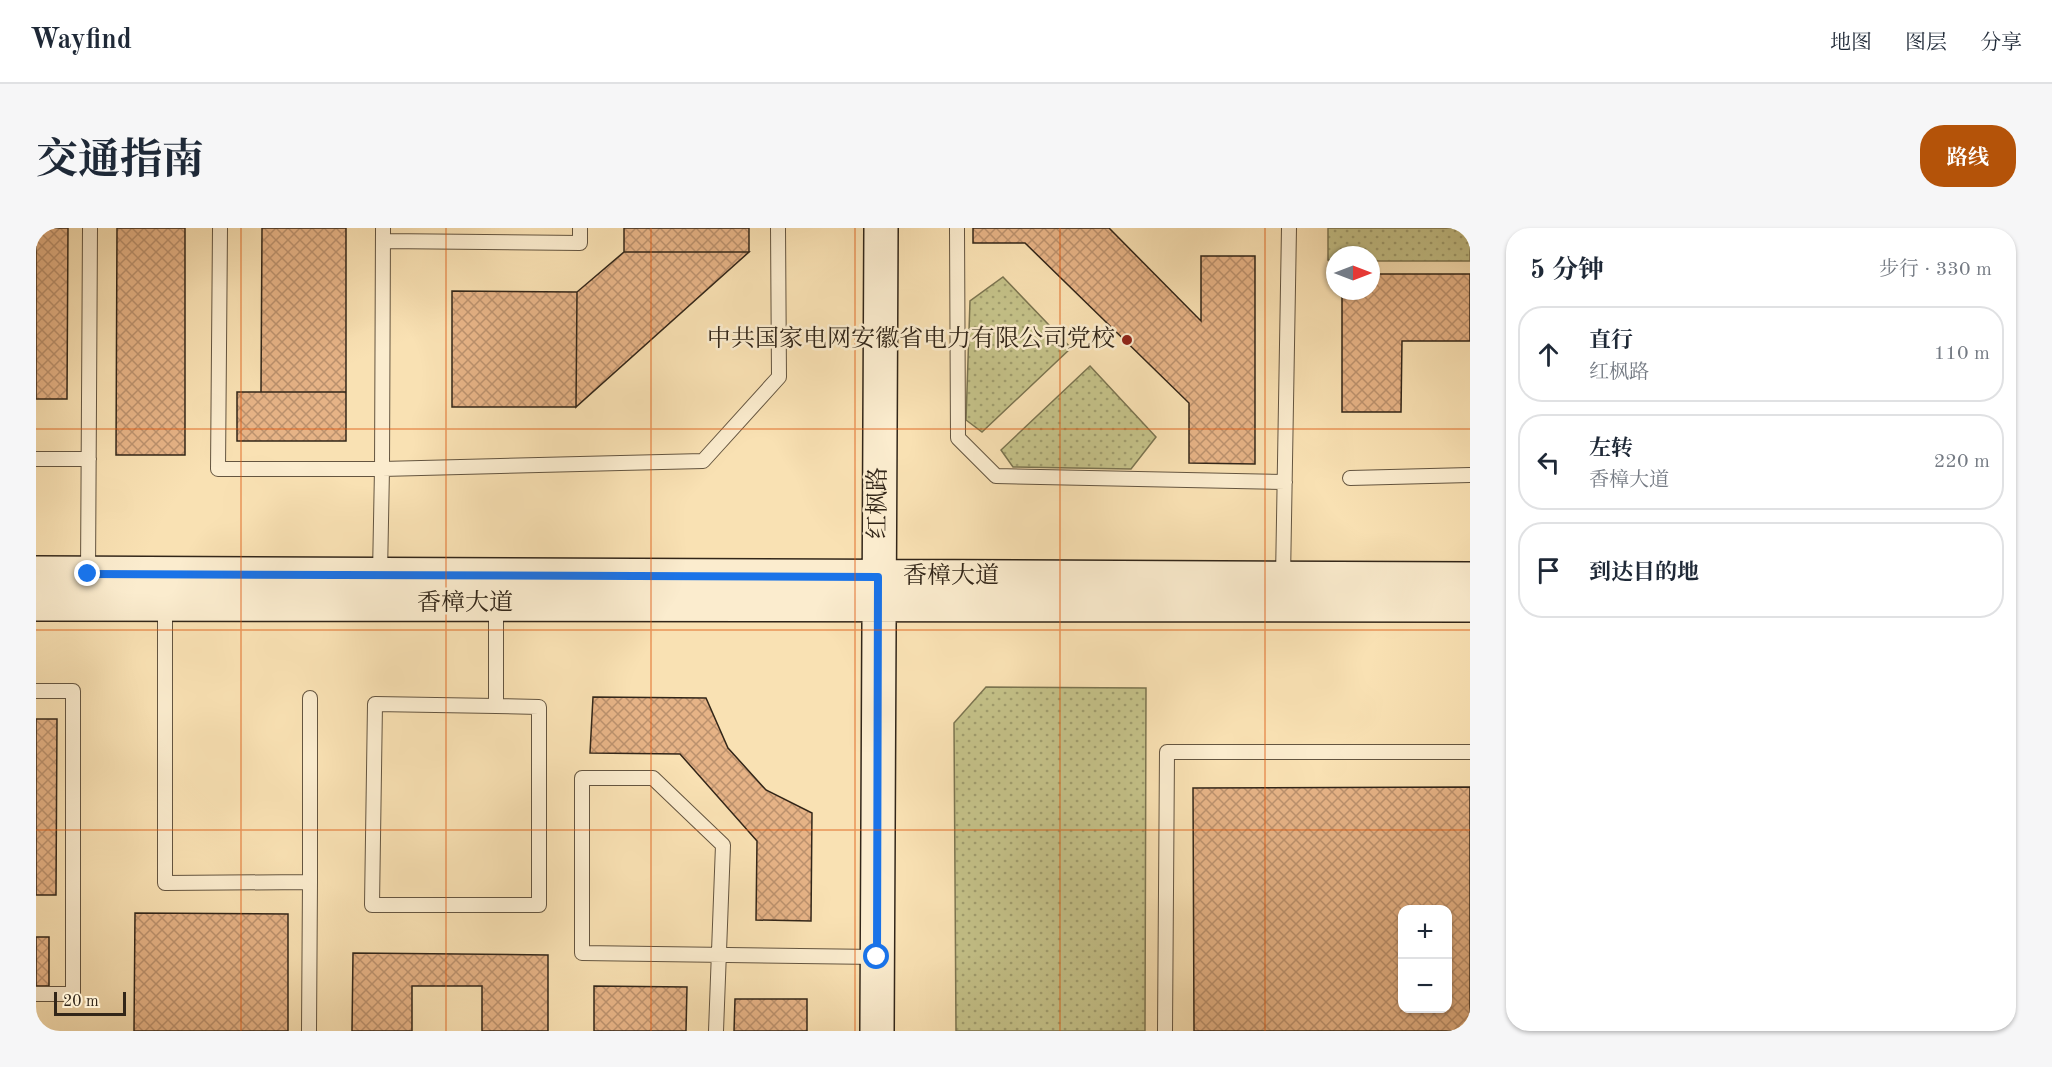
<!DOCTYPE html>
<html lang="zh">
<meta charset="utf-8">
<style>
body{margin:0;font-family:"Old Standard TT","Noto Serif SC",serif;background:#f6f6f7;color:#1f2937}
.controls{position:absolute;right:18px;bottom:18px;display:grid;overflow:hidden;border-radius:12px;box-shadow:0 2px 4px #0004}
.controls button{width:54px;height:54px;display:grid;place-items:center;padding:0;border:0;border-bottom:2px solid #e0e1e3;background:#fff;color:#1f2937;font:30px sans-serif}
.compass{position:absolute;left:1290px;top:18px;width:54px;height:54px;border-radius:50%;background:#fff;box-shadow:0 2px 4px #0004;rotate:90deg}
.scale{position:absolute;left:18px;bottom:15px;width:72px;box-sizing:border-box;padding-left:6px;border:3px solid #322619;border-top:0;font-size:16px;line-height:21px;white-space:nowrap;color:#322619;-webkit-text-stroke:4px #fbecce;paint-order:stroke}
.stop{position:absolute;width:18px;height:18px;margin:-14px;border:4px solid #1a73e8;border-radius:50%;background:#fff}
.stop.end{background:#1a73e8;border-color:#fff;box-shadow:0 2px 6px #0008}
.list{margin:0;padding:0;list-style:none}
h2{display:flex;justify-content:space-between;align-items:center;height:78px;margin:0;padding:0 24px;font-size:26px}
h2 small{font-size:20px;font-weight:400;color:#747a83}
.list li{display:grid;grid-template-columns:39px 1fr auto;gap:18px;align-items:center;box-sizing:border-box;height:96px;margin:0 12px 12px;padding:0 12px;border:2px solid #e0e1e3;border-radius:24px}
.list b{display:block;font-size:22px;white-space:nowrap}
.list p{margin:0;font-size:20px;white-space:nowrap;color:#747a83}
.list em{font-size:20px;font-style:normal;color:#747a83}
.icon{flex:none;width:33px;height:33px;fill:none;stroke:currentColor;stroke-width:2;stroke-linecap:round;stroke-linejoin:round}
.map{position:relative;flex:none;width:1434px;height:803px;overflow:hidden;border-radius:24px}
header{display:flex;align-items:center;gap:36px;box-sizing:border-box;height:84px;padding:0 30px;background:#fff;border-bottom:2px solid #e0e1e3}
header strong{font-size:28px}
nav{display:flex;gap:33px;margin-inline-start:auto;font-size:21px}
.intro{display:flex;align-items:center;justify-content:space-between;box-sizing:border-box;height:144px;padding:0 36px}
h1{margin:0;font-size:42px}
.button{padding:15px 27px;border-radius:24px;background:#b45309;color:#fff;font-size:21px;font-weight:700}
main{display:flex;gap:36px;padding:0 36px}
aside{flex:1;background:#fff;border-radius:24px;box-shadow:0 2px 4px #0004}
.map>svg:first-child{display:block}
.green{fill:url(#green-dots);stroke:#7b7450;stroke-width:1.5}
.building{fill:url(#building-cross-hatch);stroke:#322619;stroke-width:1.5;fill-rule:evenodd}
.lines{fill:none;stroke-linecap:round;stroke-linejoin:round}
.lane-casing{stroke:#645540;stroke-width:16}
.secondary-casing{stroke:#322619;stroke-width:36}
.lane{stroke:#fbecce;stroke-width:14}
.secondary{stroke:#fbecce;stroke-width:33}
.route{stroke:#1a73e8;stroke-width:8}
.grid{fill:none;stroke:#df560d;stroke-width:1.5;stroke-opacity:0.55}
.poi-dot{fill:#8f2418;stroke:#fbecce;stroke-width:2}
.labels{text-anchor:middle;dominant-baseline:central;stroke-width:5;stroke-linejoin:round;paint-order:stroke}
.poi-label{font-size:24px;fill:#322619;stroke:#fbecce;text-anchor:end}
.street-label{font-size:24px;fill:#322619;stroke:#fbecce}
</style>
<header>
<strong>Wayfind</strong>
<nav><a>地图</a><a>图层</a><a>分享</a></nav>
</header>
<div class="intro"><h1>交通指南</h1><a class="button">路线</a></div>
<main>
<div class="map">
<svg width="1434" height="803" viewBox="0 0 1434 803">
<defs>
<pattern id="green-dots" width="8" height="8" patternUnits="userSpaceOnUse" patternTransform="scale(1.5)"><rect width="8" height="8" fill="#c4c188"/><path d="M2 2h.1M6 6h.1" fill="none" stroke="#a09d6e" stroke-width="1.8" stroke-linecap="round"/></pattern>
<pattern id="building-cross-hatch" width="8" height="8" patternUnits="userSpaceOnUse" patternTransform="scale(1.5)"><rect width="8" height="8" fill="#e6b386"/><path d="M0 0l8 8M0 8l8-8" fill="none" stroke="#bb916d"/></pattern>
</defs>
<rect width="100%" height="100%" fill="#f9e1b3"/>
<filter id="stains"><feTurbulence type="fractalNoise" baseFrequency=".00333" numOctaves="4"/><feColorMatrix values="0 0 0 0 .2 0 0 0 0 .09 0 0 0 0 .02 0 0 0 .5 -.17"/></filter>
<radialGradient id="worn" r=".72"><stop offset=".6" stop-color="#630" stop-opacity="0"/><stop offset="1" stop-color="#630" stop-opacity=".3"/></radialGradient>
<!-- green -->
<path class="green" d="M1292,0H1434V33H1335V27H1299V32H1292Z
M967,49L1035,120L946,204L930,192L934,73Z
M1054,138L1120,209L1095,241L977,239L965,222Z
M950,459L1110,460L1109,803H920L918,495Z"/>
<!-- building -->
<path class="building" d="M0,0H32L31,171H0Z
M81,0H149V227H80Z
M226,0H310V164H225Z
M588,0H713V24H588Z
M937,0H1073L1165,93V28H1219V236L1153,235V175L989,15H937Z
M588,24H713L540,179L541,64Z
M1335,46H1434V113H1366L1365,184H1306V63H1335Z
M416,63L541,64L540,179H416Z
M201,164H310V213H201Z
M557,469L670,470L692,520L730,562L776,585L775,693L720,692L721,613L644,526L554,525Z
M0,491H21L20,667H0Z
M1434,559V803H1158L1157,560ZM1366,682H1412V780H1366Z
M99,685L252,686V803H98Z
M0,709H13V758H0Z
M317,725L512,727V803H446V758H376V803H316Z
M558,758L651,759L650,803H558Z
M699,771H771V803H698Z"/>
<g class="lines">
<!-- lane casing -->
<g class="lane-casing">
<path id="lane" d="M184,0L182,241H346L344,346
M347,0L346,241L667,233L743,149L742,0
M921,0L922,210L960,248L1249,254
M347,13L544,15V0
M0,231H53
M1314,250L1434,247
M52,346L54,0
M1247,350L1253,0
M129,376V655L274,654L273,803
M460,376V478L503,479V677H336L339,476L460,478
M0,463H37V766H0
M274,470V654
M680,803L687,617L617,550H546V725L841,729
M1129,803L1131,524H1434"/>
</g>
<!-- secondary casing -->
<g class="secondary-casing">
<path id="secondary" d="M0,345L1434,351
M0,376L1434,377
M841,803L845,0"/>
</g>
<!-- lane -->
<use href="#lane" class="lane"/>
<!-- secondary -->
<use href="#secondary" class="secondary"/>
</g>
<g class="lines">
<!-- route -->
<path class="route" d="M52,346L842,349L841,729"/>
</g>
<!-- grid -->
<path class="grid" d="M205,0V803M410,0V803M615,0V803M819,0V803M1024,0V803M1229,0V803M0,201H1434M0,402H1434M0,602H1434"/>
<!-- markers -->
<circle class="poi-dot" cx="1091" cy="112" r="6"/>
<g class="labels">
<!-- poi labels -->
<g class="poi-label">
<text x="1079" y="112">中共国家电网安徽省电力有限公司党校</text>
</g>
<!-- street labels -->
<g class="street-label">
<text transform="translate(843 275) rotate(-90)">红枫路</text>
<text x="915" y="349">香樟大道</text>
<text x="429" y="376">香樟大道</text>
</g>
</g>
<rect width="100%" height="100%" filter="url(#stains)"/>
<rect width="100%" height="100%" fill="url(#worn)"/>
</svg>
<div class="controls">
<button>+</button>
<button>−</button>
</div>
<svg class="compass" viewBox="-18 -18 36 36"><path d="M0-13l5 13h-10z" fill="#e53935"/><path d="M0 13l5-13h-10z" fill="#747a83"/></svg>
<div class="scale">20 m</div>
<div class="stop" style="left:841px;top:729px"></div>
<div class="stop end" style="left:52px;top:346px"></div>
</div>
<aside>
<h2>5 分钟<small>步行 · 330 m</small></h2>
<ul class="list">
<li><svg class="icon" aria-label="ahead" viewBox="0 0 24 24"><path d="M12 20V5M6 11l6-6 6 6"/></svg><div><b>直行</b><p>红枫路</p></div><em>110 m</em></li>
<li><svg class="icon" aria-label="left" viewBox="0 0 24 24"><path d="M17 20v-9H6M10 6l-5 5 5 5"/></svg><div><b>左转</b><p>香樟大道</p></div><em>220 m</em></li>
<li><svg class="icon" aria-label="arrive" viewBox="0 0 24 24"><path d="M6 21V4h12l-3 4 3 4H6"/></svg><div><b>到达目的地</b></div></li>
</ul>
</aside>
</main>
